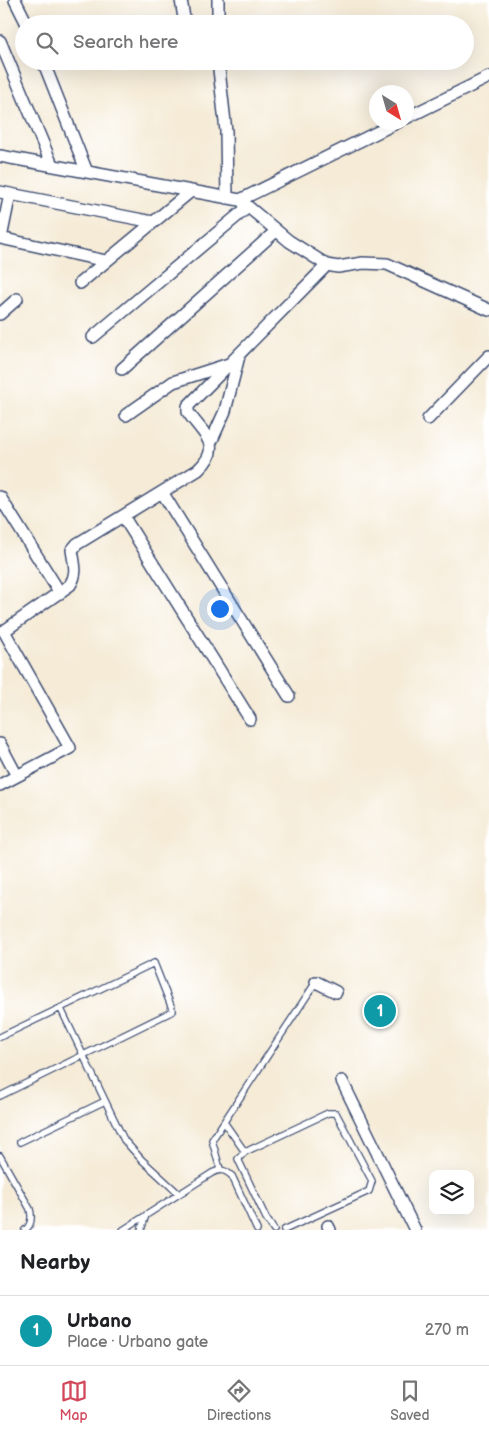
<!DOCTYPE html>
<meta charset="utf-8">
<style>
body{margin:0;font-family:"Balsamiq Sans",sans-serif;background:#f6f6f6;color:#202124}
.controls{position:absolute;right:15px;bottom:15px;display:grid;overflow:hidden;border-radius:10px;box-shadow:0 5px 20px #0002}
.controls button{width:45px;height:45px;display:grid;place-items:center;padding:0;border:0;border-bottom:1px solid #e0e0e0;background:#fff;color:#202124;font:25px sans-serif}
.compass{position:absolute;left:369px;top:85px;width:45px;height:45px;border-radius:50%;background:#fff;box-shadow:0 5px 20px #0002;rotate:143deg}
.you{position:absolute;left:219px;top:608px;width:18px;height:18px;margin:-12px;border:4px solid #fff;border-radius:50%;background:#1a73e8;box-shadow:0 0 0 8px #1a73e833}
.badge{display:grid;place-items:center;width:32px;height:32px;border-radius:50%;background:#d1495b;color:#fff;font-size:16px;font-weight:700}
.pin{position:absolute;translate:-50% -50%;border:2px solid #fff;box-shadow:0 1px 5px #0006}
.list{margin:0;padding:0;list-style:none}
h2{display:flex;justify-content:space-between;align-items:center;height:65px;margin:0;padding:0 20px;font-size:21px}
h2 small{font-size:16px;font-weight:400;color:#757577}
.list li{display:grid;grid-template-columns:32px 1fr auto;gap:15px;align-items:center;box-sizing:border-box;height:70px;padding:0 20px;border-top:1px solid #e0e0e0}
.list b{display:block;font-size:19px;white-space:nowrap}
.list p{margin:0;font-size:16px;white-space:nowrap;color:#757577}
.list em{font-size:16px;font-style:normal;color:#757577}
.icon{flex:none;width:28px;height:28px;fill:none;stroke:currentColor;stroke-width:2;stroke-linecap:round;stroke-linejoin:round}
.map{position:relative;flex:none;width:489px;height:1230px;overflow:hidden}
.search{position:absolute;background:#fff;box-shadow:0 5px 20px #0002;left:15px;right:15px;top:15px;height:55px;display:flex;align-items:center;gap:12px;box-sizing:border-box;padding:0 18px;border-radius:28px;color:#757577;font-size:19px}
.sheet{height:135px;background:#fff}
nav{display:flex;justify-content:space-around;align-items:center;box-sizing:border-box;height:70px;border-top:1px solid #e0e0e0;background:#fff;font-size:14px;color:#757577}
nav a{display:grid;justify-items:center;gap:2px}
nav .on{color:#d1495b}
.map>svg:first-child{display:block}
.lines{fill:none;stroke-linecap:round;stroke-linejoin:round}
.service-casing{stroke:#3c4b70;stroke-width:8}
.minor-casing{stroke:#3c4b70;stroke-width:14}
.service{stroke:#fff;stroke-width:5.5}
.minor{stroke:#fff;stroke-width:11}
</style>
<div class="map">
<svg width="489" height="1230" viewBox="0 0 489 1230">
<rect width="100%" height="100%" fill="#fff"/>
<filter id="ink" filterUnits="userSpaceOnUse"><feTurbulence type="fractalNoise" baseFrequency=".02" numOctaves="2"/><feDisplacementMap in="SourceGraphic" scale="10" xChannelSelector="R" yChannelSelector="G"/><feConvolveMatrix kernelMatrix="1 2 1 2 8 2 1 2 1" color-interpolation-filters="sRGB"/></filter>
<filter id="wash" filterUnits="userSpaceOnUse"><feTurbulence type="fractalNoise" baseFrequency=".0096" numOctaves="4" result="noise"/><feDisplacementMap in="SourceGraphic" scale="20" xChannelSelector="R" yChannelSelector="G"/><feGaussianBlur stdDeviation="1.12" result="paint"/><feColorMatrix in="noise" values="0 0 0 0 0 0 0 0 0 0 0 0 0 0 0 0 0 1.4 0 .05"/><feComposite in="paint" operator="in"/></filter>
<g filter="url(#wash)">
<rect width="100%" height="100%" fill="#f5ebd7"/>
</g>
<g filter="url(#ink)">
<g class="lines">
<!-- service casing -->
<g class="service-casing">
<path id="service" d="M61,1009L124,1140L142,1160L179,1194
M0,1037L154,963L173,1011L0,1096
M224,1122L245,1152L328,1113H336L372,1181L369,1191L284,1230
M20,1142L105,1101
M245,1152L238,1159L266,1218L274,1230
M0,1156L30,1209C32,1217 32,1225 25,1230
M220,1169L212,1140L316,982
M123,1230L212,1173C221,1169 224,1169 232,1176L257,1230
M141,1230L146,1215"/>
</g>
<!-- minor casing -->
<g class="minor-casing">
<path id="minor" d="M15,0L27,24
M181,0L185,24
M218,0V24
M0,41L52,165
M43,61L87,172
M218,61L226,131L227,198
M406,118L489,77
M0,156L240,200L398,122
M0,192L153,222
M240,200L289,241L327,265L338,267L363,263L387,264L489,310
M0,238L106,261
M1,238L10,194
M80,283L191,191
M0,314L17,299
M93,337L248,207
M122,369L276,231
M126,415L173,382L229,364
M428,419L489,356
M211,442L225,411L239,356
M162,492L289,696
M0,497L60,593
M123,516L250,719
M0,744L17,776
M0,785L70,748L4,631L70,585C78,573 74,564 72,550L77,544L198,470C225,445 202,434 188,412V406L327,265
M316,982L336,992
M342,1081L415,1230
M328,1226L330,1230"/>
</g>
<!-- service -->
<use href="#service" class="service"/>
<!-- minor -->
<use href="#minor" class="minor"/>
</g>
</g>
</svg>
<div class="controls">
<button><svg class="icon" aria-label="layers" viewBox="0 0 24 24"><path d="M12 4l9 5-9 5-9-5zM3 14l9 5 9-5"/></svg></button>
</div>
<svg class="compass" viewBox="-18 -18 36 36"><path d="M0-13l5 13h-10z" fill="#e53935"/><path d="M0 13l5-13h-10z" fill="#757577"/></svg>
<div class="you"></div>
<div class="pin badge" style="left:380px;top:1011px;background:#0f9aa8">1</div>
<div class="search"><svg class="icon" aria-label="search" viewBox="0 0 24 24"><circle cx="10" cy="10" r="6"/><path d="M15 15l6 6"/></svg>Search here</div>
</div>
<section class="sheet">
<h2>Nearby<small></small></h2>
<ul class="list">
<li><span class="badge" style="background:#0f9aa8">1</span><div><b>Urbano</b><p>Place · Urbano gate</p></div><em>270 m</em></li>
</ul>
</section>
<nav>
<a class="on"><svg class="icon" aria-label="map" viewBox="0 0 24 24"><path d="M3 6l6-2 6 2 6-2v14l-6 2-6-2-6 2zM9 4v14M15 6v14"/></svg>Map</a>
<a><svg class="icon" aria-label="directions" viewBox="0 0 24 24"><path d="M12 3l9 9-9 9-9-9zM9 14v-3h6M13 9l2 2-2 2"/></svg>Directions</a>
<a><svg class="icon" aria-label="saved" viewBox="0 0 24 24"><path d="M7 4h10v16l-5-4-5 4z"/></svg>Saved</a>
</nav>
